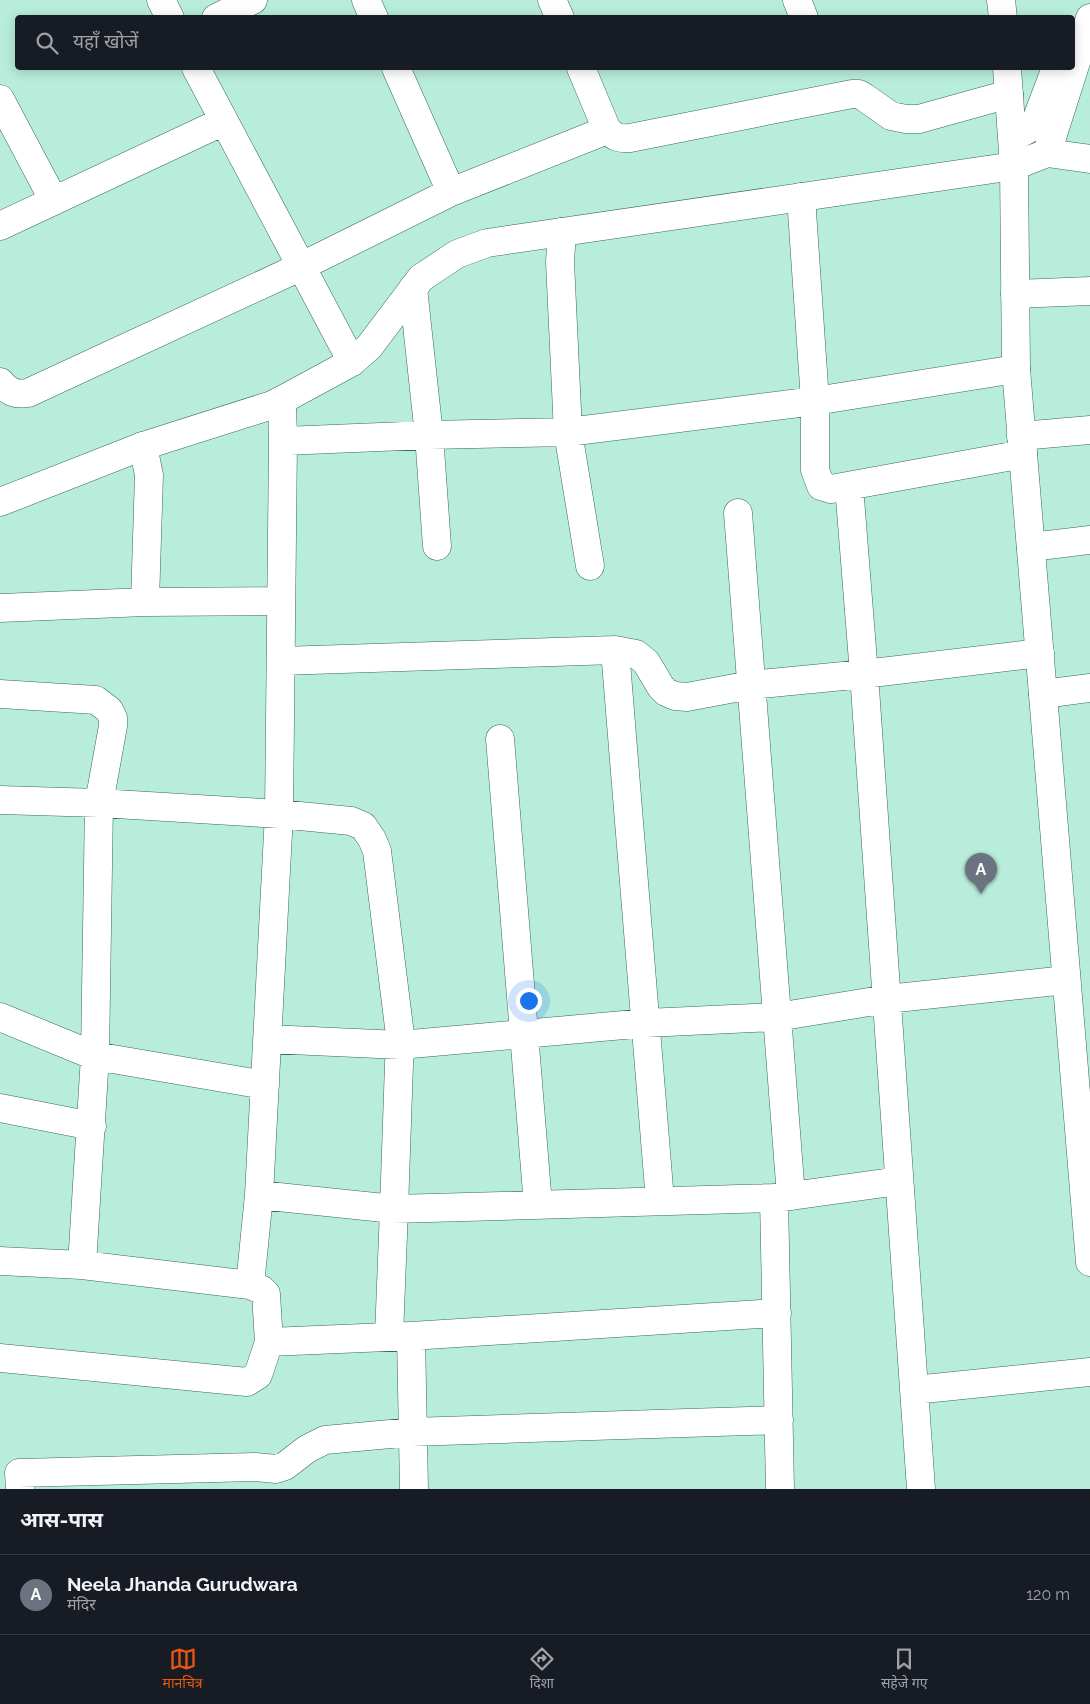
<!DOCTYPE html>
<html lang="hi">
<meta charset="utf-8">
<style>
body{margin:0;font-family:Raleway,"Noto Sans Devanagari",sans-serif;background:#20242c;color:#f1f3f6}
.you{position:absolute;left:528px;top:1000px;width:18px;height:18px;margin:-12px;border:4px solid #fff;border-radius:50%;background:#1a73e8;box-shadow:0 0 0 8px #1a73e833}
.badge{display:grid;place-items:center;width:32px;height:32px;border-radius:50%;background:#ea580c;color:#fff;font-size:16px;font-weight:700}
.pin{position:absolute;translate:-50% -41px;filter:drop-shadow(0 1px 2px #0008)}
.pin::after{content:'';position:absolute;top:26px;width:18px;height:15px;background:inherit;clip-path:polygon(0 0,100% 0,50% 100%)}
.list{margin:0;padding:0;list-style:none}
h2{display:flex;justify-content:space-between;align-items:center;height:65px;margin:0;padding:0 20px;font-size:21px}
h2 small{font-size:16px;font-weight:400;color:#9ea1a6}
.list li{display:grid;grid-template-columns:32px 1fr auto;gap:15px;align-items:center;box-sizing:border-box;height:80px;padding:0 20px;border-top:1px solid #363941}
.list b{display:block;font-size:19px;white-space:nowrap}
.list p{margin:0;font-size:16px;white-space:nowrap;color:#9ea1a6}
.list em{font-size:16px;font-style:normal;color:#9ea1a6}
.icon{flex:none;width:28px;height:28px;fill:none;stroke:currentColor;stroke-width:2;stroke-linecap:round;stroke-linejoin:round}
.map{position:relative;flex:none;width:1090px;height:1489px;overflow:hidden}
.search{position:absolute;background:#171b24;box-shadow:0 2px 12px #0003;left:15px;right:15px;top:15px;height:55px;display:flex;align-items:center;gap:12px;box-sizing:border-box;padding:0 18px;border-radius:5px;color:#9ea1a6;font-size:19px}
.sheet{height:145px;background:#171b24}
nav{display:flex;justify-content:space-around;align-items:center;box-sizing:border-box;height:70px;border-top:1px solid #363941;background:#171b24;font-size:14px;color:#9ea1a6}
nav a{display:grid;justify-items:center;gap:2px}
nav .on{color:#ea580c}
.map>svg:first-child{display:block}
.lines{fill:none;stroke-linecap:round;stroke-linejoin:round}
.minor-casing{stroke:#37685a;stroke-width:29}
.tertiary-casing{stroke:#37685a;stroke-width:29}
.minor{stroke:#fff;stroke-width:28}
.tertiary{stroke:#fff;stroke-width:28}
</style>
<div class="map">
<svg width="1090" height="1489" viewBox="0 0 1090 1489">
<rect width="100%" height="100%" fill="#b8eddc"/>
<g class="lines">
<!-- minor casing -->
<g class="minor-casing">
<path id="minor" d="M161,0L170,18
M366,0L374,18
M552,0L560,18
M797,0L804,18
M216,18L253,0
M196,68L352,362
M396,68L451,192
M581,68L607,130C615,137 619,139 630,138L852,94H859L864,97L891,116L906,119H919L1009,94
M0,99L54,201
M1047,153L1090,159
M801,197L815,401V470L821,486L831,489L1023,454
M0,226L224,121
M562,232L560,262L568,432L590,566
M413,288L429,435L437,546
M1015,294L1090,291
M0,382C9,392 15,395 28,393L300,267L451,192L607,130
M1021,436L1090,430
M283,441L429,435L568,432L815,401L1016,369
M143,446L149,475L145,602L281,601
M849,486L864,674L921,1489
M738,513L791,1196L774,1198
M1031,547L1090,540
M0,608L145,602
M615,650L660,1201
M281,661L615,650L636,654L646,662L661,687L666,692L675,696L687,697L751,685L864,674L1040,653
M0,694L96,700L109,710L113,718V726L99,803L95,1056L82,1265
M1043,694L1090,688
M500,739L538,1205
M0,800L99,803L279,814L351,821L363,826L372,839L377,851L400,1035L394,1209L774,1198L780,1489
M0,1017L95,1056L265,1085
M268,1039L400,1045L646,1023L777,1017L887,999L1066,980
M0,1108L92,1126
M259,1195L394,1209L389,1336
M791,1196L899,1181
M0,1261L82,1265L250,1285L259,1195L279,814L283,441L282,400
M250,1285L262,1290L266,1294L269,1342L411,1336L777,1313
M411,1336L414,1489
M0,1358L247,1382L258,1375L269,1342
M914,1390L1090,1372
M20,1489L19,1473L255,1467L276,1469L285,1466L307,1449L325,1440L412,1432L779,1420"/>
</g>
<!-- tertiary casing -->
<g class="tertiary-casing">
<path id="tertiary" d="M1001,0L1003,18
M1007,68L1014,166L1016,369L1090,1262
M1012,138L1034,126L1056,68
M0,502L143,446L272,405L282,400L352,362L369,347L421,278L457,254L487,243L1014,166L1047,153L1090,18"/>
</g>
<!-- minor -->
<use href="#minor" class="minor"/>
<!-- tertiary -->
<use href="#tertiary" class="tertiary"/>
</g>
</svg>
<div class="you"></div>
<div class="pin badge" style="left:981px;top:894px;background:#6b7280">A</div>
<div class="search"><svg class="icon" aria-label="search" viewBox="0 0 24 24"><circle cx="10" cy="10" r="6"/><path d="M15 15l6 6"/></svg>यहाँ खोजें</div>
</div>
<section class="sheet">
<h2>आस-पास<small></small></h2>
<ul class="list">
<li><span class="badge" style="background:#6b7280">A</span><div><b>Neela Jhanda Gurudwara</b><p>मंदिर</p></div><em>120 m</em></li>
</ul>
</section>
<nav>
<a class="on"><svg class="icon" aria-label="map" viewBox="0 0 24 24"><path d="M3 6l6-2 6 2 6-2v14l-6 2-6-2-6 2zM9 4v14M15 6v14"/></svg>मानचित्र</a>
<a><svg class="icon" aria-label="directions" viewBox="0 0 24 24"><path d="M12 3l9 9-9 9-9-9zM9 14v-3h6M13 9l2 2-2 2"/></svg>दिशा</a>
<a><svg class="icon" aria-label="saved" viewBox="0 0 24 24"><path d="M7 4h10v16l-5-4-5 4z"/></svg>सहेजे गए</a>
</nav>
